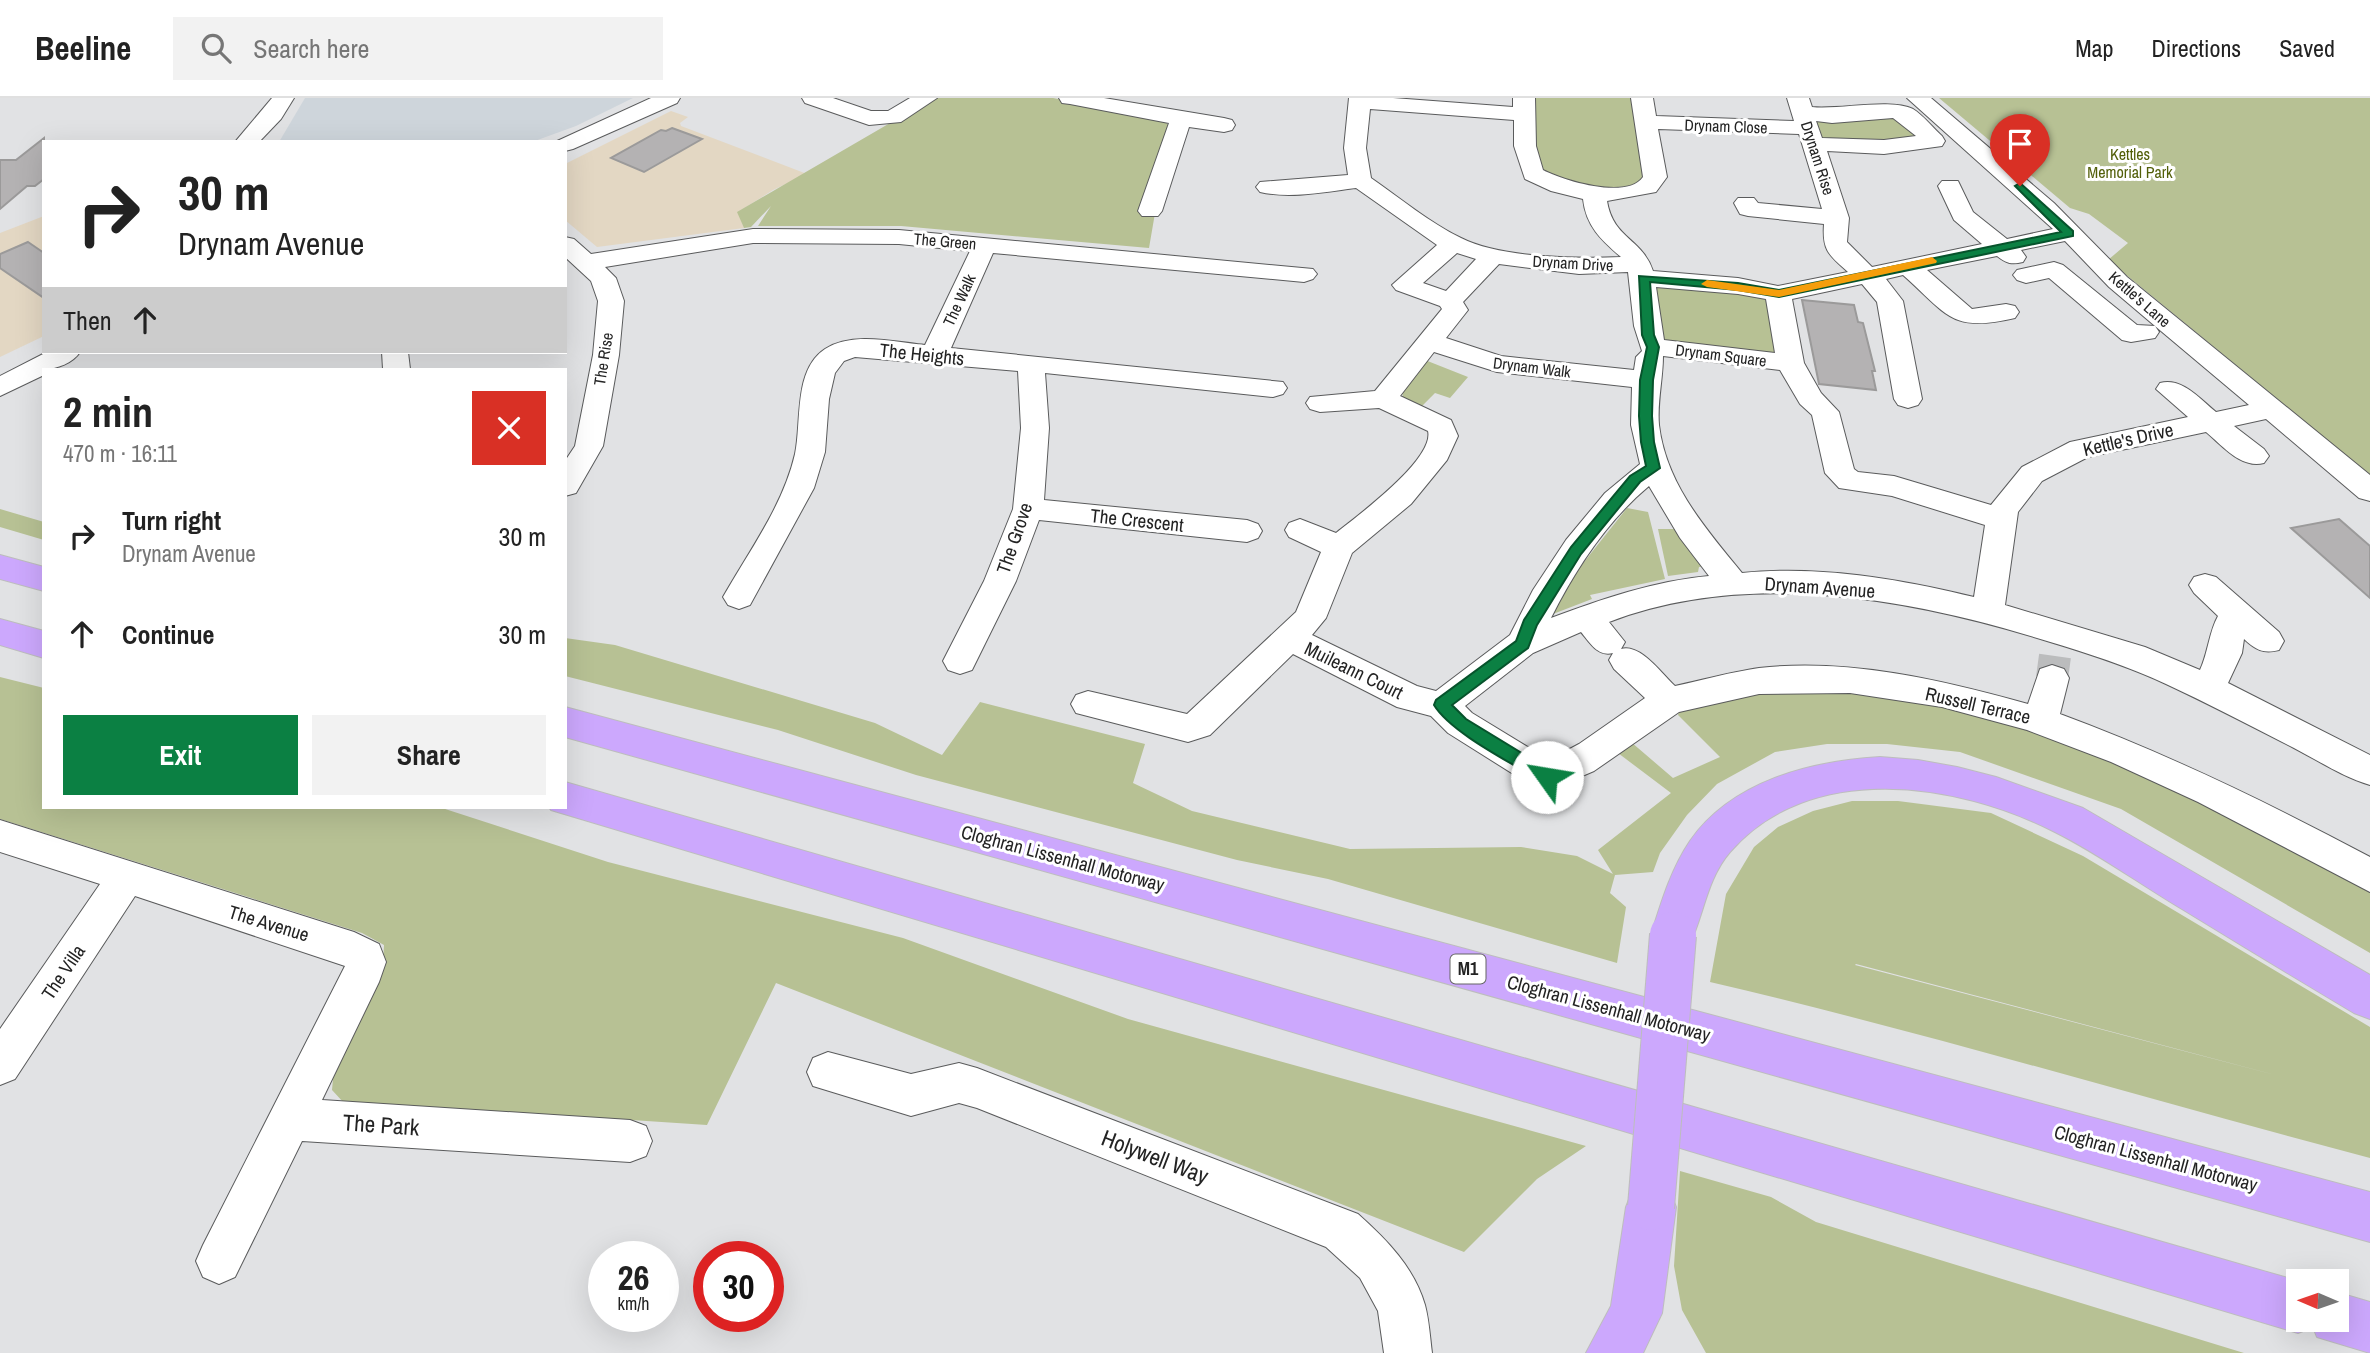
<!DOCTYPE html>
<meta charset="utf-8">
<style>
body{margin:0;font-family:"Archivo Narrow",sans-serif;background:#f2f2f2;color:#222;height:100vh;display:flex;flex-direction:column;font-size:26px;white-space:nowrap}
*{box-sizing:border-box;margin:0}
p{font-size:23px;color:#767676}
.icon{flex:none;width:38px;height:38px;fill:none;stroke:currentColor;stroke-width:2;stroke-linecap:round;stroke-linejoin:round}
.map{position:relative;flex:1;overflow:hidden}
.details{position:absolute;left:42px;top:270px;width:525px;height:441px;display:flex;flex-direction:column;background:#fff;border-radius:0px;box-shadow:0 7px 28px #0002}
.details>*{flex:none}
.guide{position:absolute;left:42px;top:42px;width:525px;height:214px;border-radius:0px;box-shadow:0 7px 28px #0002;background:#fff;color:#222;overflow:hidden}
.needle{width:46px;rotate:272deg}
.tools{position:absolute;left:2286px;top:1171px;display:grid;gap:14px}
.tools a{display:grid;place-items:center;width:63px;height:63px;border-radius:0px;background:#fff;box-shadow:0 7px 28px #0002;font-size:35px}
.speed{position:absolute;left:588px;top:1143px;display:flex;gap:14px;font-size:35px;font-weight:700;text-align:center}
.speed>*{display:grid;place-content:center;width:91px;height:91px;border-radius:50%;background:#fff;box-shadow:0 7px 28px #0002;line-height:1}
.speed small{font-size:18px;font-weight:400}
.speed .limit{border:10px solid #d22;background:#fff;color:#111}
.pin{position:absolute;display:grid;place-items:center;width:60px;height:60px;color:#fff;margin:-72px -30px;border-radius:50% 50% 50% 0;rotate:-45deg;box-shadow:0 0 7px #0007}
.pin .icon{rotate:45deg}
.me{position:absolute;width:77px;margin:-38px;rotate:302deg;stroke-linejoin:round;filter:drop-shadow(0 0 5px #0008)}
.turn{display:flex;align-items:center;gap:24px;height:147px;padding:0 21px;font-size:32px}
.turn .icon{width:91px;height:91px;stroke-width:2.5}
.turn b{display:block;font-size:49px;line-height:60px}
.then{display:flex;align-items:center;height:66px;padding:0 21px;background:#0003;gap:14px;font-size:26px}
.round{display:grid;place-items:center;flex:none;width:74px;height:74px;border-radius:0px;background:#f2f2f2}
.headline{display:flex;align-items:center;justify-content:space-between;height:119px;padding:0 21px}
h1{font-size:42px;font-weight:800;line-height:52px}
.primary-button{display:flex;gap:14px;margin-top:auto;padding:14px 21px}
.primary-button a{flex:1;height:80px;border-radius:0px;background:#0b8043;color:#fff;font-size:28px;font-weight:800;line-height:80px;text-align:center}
.primary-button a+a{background:#f2f2f2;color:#222}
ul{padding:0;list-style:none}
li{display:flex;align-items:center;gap:21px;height:98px;padding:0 21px}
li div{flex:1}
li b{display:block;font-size:26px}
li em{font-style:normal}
header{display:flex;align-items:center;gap:42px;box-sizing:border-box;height:98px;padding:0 35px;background:#fff;border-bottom:2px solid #e0e0e0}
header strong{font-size:33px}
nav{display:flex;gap:38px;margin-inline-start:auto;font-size:24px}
.search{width:490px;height:63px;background:#f2f2f2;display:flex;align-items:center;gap:18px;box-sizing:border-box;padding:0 24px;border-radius:0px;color:#767676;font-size:26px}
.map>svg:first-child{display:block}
.commercial{fill:#e3d7c3}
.built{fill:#ced5db}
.green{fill:#b7c194;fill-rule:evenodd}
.building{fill:#b4b2b3;stroke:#9b9a9a;stroke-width:2}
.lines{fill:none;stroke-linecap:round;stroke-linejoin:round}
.minor-tunnel{stroke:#bbbcbd;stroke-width:32;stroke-dasharray:32 16;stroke-linecap:butt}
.minor-casing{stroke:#5a5b5c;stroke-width:2}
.highway-casing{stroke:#bdbdbd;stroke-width:2}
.minor{fill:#fff;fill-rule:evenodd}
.highway{fill:#cca8fd;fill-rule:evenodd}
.highway-bridge-casing{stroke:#bdbdbd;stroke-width:48;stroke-linecap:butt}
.highway-bridge{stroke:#cca8fd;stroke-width:46}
.route{fill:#0b8043;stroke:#07532c;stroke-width:2}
.slow{fill:#f59e0b}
.labels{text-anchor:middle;stroke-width:6;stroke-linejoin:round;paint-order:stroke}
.far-street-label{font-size:16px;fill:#232323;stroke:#fff}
.far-park-label{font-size:16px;fill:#525f09;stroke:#fff}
.shield{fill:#fff;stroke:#656565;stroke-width:2}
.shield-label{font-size:18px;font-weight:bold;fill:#232323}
.street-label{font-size:19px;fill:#232323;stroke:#fff}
.near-street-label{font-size:23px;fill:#232323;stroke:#fff}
</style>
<header>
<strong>Beeline</strong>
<div class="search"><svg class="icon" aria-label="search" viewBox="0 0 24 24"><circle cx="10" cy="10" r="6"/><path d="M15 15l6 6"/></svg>Search here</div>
<nav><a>Map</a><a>Directions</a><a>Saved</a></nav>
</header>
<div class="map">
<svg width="2370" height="1255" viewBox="0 0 2370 1255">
<rect width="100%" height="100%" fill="#e1e2e4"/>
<!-- commercial -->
<g class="commercial">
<path d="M 671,13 L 688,19 L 680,25 L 681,28 L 807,76 L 773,92 L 738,114 L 744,130 L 597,149 L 565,122 L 565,66 Z"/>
<path d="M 44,118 L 44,238 L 0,259 L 0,135 Z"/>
</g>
<!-- built -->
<path class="built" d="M 305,0 L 633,0 L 576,28 L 532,44 L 279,44 Z"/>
<!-- green -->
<g class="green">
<path d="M 933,0 L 1053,0 L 1162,21 L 1170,28 L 1149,150 L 901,128 L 758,128 L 771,108 L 751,129 L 744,130 L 737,114 Z"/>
<path d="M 1530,0 L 1634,0 L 1645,78 L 1632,88 L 1603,90 L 1564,86 L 1536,69 Z"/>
<path d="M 1939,0 L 2370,0 L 2370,377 L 2108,162 L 2128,145 L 2089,116 L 2070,110 Z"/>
<path d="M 1897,16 L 1921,37 L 1890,44 L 1822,41 L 1813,23 L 1817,20 Z"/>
<path d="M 1665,187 L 1728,193 L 1771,202 L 1778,252 L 1770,257 L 1668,245 L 1661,240 L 1654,191 Z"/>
<path d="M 1425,262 L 1468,279 L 1450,300 L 1435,295 L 1420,310 L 1404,302 C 1398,287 1415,274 1425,262 Z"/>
<path d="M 1627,410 L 1648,414 L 1665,481 L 1590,497 L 1592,501 L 1553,516 L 1549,508 Z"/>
<path d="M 0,411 L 44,424 L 44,442 L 0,429 Z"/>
<path d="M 1658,431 L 1677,431 L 1706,468 L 1699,469 L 1698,474 L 1668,478 Z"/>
<path d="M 565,540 L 615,547 L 875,625 L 942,657 L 980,604 L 1145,646 L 1133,685 L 1192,713 L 1350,751 L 1521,749 L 1577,758 L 1613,776 L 1598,752 L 1671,695 L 1614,652 L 1631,644 L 1673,680 L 1720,659 L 1678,617 L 1679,614 L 1718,600 L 1788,590 L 1907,597 L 2088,647 L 2370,789 L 2370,855 L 2121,711 L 1960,654 L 1887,646 L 1827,646 L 1775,654 L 1717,686 L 1687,717 L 1660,755 L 1653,774 L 1615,777 L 1610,795 L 1626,809 L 1617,865 L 1328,781 L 1237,762 L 916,677 L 778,632 L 565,578 Z"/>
<path d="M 0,579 L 44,590 L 44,709 L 439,709 L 608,764 L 903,840 L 1128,921 L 1586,1048 L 1537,1081 L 1464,1154 L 776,885 L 707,1027 L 586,1019 L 578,1026 L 344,1005 L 332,992 L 334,970 L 383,868 L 384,847 L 362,835 L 0,721 Z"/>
<path d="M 1852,703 L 1898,703 L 1991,715 L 2083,758 L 2370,929 L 2370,1060 C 2150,1002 1932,936 1710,884 L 1726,796 L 1754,749 L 1778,729 L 1813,713 ZM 1855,867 L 1856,866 L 2283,979 Z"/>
<path d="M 1680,1073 L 1771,1099 L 1816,1124 L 2244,1255 L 1706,1255 L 1682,1212 L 1674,1168 Z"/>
</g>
<!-- building -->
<g class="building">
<path d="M 672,30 L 702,41 L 644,74 L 611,60 L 661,32 L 666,33 Z"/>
<path d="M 44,40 L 44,81 L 35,88 L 27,88 L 0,111 L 0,62 L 16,62 Z"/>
<path d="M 28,144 L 44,155 L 44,200 L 0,170 L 0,156 Z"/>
<path d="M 1802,202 L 1854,207 L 1858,224 L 1863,225 L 1875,273 L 1872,273 L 1876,292 L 1819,286 Z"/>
<path d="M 2339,421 L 2370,448 L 2370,500 L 2291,430 Z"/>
</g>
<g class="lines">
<!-- minor-tunnel -->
<path class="minor-tunnel" d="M 2052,580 L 2055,558"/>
<!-- minor casing -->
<g class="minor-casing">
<g id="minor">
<path d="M 272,0 L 294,0 L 281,21 L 259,44 L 235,44 Z"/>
<path d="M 651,0 L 680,0 L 677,5 L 573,51 L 565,53 L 565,44 L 555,44 Z"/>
<path d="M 802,0 L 833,0 L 871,13 L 888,13 L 910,0 L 937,0 L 901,24 L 869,27 L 805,5 Z"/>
<path d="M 1059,0 L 1104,0 L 1224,20 L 1232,22 L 1235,27 L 1232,32 L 1224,34 L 1189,29 L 1162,113 L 1158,118 L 1142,118 L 1138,113 L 1169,25 L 1070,6 L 1062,5 Z"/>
<path d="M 1349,0 L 1393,0 L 1513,9 L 1513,0 L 1535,0 L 1536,48 L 1543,72 C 1564,83 1627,102 1643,79 L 1631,0 L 1653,0 L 1656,18 L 1794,23 L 1787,0 L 1809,0 L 1812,9 C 1839,12 1890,0 1913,11 C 1923,17 1933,30 1942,38 L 1945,43 L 1942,48 L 1884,56 L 1827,53 L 1849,120 L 1847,144 L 1872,169 L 1982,146 L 1954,122 L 1938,88 L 1942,83 L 1958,83 L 1973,114 L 2007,141 L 2053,131 L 1907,0 L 1931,0 L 2054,105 L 2127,179 L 2370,377 L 2370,403 L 2359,400 L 2266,321 L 2234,328 L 2264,351 L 2269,358 L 2264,365 C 2241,371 2223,348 2206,334 L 2088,359 L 2042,383 L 2018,414 L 2005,507 L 2145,549 L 2200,572 C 2208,555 2209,534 2218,518 L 2194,495 L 2189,487 L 2194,479 L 2205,476 L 2216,479 L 2279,534 L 2284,543 L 2279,552 C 2263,556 2256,552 2244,541 L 2242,555 L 2228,585 L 2370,657 L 2370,687 C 2343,679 2319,663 2294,650 C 2251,628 2209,606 2166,586 C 2128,568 2087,555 2047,543 C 1909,500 1748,471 1609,524 L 1625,544 L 1621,551 C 1640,545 1662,576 1675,588 C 1703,582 1731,574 1759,570 C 1849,560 1942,582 2028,606 L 2040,571 L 2052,567 L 2064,571 L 2069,580 L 2060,616 C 2168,656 2269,705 2370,759 L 2370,794 L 2198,704 L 2111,664 L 2027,632 L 1942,609 L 1850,595 L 1759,596 L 1679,614 L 1594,673 L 1547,693 L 1534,689 L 1448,635 L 1431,618 L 1397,609 L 1293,556 L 1210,637 L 1188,644 L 1076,615 L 1071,606 L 1076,597 L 1088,593 L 1187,616 L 1296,514 L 1321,454 L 1289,439 L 1285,432 L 1289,425 L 1300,421 L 1336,435 C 1356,419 1435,361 1428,333 L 1379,310 L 1320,314 L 1310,311 L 1306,305 L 1310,299 L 1375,293 L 1442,211 L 1440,208 L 1396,192 L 1392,187 L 1437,147 L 1356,90 C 1325,94 1290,101 1260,94 L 1256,89 L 1260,84 L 1348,77 L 1344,50 ZM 1370,11 L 1514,22 L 1514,48 L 1525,81 L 1551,93 L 1583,101 C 1586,128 1601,142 1621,159 C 1578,161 1500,160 1461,140 C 1430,125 1400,100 1371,80 L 1366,50 ZM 1893,20 L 1916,38 L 1884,42 L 1822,40 L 1816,23 L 1832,25 ZM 1658,31 L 1799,36 L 1822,111 L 1758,105 L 1754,100 L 1738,100 L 1734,105 L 1740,116 L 1748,118 L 1824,126 C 1822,153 1829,157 1848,174 L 1778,188 L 1738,180 L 1653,173 C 1642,140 1613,141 1607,103 L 1656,94 L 1667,79 ZM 2065,143 L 2109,189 L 2155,228 L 2137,227 L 2063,167 L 2054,164 L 2017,172 L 2013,177 L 2017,182 L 2026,185 L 2049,180 L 2122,242 L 2131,244 L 2155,240 L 2159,234 L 2155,228 L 2249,307 L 2216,314 C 2200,301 2182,279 2160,285 L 2156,291 L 2188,319 L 2070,344 L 2022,369 L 1991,407 L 1894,378 L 1858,374 L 1854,371 L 1839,314 L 1821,295 L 1804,265 L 1792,201 L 1862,186 L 1877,204 L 1894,301 L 1898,307 L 1908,310 L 1918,307 L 1922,301 L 1903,203 L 1886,181 L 1903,177 C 1948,217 1951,235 2015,220 L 2019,214 L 2015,208 L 2006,206 L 1972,211 L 1927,172 L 1997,158 C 2006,165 2011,167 2023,164 L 2026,159 L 2021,152 ZM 1457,155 L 1476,161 L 1446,193 L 1423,185 ZM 1499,166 L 1579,176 L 1628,174 L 1634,228 L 1642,253 L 1636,259 L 1634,272 L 1501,258 L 1446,240 L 1468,212 L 1463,204 ZM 1656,189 L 1738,196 L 1766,201 L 1775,255 L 1664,242 ZM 1434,254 L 1497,274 L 1632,289 L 1631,327 L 1640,366 L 1605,395 L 1566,442 L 1533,492 L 1510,537 L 1436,593 L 1417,588 L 1312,537 L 1326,520 L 1352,455 L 1411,406 L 1447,362 L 1458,338 L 1451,322 L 1400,298 ZM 1663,258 L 1780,272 L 1800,306 L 1812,317 L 1825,375 L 1839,390 L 1892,398 L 1985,427 L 1974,499 C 1900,481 1819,467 1742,475 C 1706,431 1666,386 1659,327 C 1657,304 1663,281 1663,258 ZM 1649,388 L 1680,440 L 1709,478 C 1654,483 1602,501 1551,520 C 1575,472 1607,423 1649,388 ZM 1581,534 C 1590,545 1598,559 1613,555 L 1609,562 L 1614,571 L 1645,600 L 1579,646 L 1549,662 L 1472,615 L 1465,608 L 1533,555 Z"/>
<path d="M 753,131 L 899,132 L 1313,171 L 1317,176 L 1313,181 L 1304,184 L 993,155 L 951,250 L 1283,284 L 1287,290 L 1283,296 L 1273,299 L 1045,275 L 1049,330 L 1044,402 L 1247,422 L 1258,426 L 1262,433 L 1258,440 L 1247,444 L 1039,422 L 1016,483 L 972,572 L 960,576 L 948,572 L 943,563 L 984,483 L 1013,411 L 1021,330 L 1018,273 L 855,259 L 844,263 L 835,275 L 829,301 L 825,354 L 814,390 L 750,507 L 739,511 L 728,507 L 723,499 C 749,453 783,408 795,356 C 802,324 793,272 825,251 C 852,233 896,244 925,247 L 970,153 L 899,146 L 753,145 L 605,169 L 616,180 L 624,203 L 619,257 L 603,348 L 576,395 L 565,398 L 565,363 L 575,348 L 593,257 L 598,203 L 591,183 L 565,159 L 565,139 L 574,141 L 591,156 Z"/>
<path d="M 47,254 L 80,254 C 73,265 57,271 44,271 L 44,277 L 0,298 L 0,278 Z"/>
<path d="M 382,254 L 408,254 L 410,271 L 383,271 Z"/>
<path d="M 0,722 L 354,834 L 379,846 L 386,864 L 379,884 L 322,1002 L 630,1022 L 646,1028 L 652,1043 L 646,1058 L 630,1064 L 302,1043 L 235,1179 L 219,1186 L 203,1179 L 196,1163 L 203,1147 L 345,868 L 135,798 L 15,981 L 0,987 L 0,931 L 100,786 L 0,754 Z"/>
<path d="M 828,954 L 911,976 L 959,965 L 977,970 L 1358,1116 C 1386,1141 1414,1169 1425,1207 C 1429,1222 1430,1239 1432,1255 L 1384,1255 L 1378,1213 L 1360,1180 L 1326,1149 L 977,1010 L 959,1005 L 911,1018 L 813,988 L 807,974 L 813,960 Z"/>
</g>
</g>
<!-- highway casing -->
<g class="highway-casing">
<g id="highway">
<path d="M 0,457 L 44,469 L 44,493 L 0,481 Z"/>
<path d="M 0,521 L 44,533 L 44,560 L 0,547 Z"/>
<path d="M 565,609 L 2370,1094 L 2370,1144 L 565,639 Z"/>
<path d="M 1880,659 L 1918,662 L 1957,669 L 1996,679 L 2083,710 L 2370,877 L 2370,921 L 2354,915 C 2297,881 2239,846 2182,811 C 2140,786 2099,756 2055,734 C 1957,684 1810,662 1730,754 C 1706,782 1704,818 1688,850 L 1673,856 L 1658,850 L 1651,837 C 1661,805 1671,771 1690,743 C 1732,683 1811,663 1880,659 Z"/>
<path d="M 565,684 L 2298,1183 L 2298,1222 L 2336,1222 L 2336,1194 L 2370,1204 L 2370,1255 L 2317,1239 L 2313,1229 L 2298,1235 L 551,712 L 549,709 L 565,709 Z"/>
<path d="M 1651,1084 L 1669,1091 L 1676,1109 L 1662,1215 L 1643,1255 L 1586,1255 L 1611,1208 L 1626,1109 L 1633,1091 Z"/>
</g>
</g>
<!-- minor -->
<use href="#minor" class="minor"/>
<!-- highway -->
<use href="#highway" class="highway"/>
<!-- highway-bridge casing -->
<g class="highway-bridge-casing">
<path id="highway-bridge" d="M 1651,1109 L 1673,837"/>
</g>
<!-- highway-bridge -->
<use href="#highway-bridge" class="highway-bridge"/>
</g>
<!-- route -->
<path class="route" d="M 2020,85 L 2073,133 L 2073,138 L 1779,199 L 1738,192 L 1650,184 L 1654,237 L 1659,249 L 1653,282 L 1652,318 L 1654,344 L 1660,370 L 1640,384 L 1581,456 L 1537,527 L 1528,550 L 1452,607 L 1466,621 L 1553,674 L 1555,679 L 1553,683 L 1541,683 C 1512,665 1451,635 1434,607 L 1436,602 L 1516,543 L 1524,522 L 1571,449 L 1630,378 L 1646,368 L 1641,344 L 1639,318 L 1640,282 L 1647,249 L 1642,237 L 1639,178 L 1738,185 L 1779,192 L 2061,134 L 2015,88 Z"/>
<!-- slow -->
<path class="slow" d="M 1932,159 L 1937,163 L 1936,165 L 1779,199 L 1707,189 L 1701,186 L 1707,182 L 1779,192 Z"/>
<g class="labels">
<!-- far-street labels -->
<g class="far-street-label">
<text transform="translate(1726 28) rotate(2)" y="6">Drynam Close</text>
<text transform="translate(1818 60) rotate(72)" y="6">Drynam Rise</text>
<text transform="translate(945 143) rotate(5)" y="6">The Green</text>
<text transform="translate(1573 165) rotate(3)" y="6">Drynam Drive</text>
<text transform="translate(2140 201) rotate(41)" y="6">Kettle's Lane</text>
<text transform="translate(959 202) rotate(-65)" y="6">The Walk</text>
<text transform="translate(1721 257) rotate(7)" y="6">Drynam Square</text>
<text transform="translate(603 261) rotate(-81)" y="6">The Rise</text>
<text transform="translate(1532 269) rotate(7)" y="6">Drynam Walk</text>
</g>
<!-- far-park labels -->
<g class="far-park-label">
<text x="2130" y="62">Kettles<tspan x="2130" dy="18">Memorial Park</tspan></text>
</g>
<!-- shield labels -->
<rect class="shield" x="1450.5" y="856.5" width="35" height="29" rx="5"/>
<g class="shield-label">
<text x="1468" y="877">M1</text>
</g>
<!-- street labels -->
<g class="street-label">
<text transform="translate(922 256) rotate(6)" y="7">The Heights</text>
<text transform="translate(2128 341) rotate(-13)" y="7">Kettle's Drive</text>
<text transform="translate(1137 422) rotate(6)" y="7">The Crescent</text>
<text transform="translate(1014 440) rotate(-71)" y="7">The Grove</text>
<text transform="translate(1820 489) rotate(4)" y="7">Drynam Avenue</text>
<text transform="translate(1354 572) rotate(26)" y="7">Muileann Court</text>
<text transform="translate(1978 607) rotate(13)" y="7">Russell Terrace</text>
<text transform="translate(1063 760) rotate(15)" y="7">Cloghran Lissenhall Motorway</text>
<text transform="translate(269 825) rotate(17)" y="7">The Avenue</text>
<text transform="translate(63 874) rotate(-56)" y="7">The Villa</text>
<text transform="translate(1609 910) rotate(15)" y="7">Cloghran Lissenhall Motorway</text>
<text transform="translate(2156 1060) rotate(15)" y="7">Cloghran Lissenhall Motorway</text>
</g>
<!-- near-street labels -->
<g class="near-street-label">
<text transform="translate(381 1027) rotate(4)" y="8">The Park</text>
<text transform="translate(1155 1059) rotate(21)" y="8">Holywell Way</text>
</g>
</g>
</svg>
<div class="tools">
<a><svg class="needle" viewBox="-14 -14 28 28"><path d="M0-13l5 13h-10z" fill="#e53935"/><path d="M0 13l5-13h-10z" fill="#767676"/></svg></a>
</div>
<div class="speed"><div>26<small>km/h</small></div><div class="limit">30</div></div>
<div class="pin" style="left:2020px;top:88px;background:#d93025"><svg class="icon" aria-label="arrive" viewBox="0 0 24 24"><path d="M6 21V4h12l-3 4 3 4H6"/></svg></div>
<svg class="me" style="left:1547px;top:679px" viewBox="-20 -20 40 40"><circle r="19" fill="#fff"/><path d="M0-13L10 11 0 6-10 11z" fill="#0b8043"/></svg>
<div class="guide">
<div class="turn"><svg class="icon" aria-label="right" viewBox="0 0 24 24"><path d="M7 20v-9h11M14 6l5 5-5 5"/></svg><div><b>30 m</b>Drynam Avenue</div></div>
<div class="then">Then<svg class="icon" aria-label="ahead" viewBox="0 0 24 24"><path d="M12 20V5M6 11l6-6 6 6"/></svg></div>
</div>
<section class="details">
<div class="headline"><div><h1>2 min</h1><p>470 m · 16:11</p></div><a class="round" style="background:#d93025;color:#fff"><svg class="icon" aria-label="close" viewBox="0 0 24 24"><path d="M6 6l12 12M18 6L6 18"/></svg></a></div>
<ul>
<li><svg class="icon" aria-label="right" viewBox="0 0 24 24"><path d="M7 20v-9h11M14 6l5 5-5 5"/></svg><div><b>Turn right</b><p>Drynam Avenue</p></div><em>30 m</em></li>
<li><svg class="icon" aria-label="ahead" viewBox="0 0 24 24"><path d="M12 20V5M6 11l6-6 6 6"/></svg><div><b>Continue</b></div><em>30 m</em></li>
</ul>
<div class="primary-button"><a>Exit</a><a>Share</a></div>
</section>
</div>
